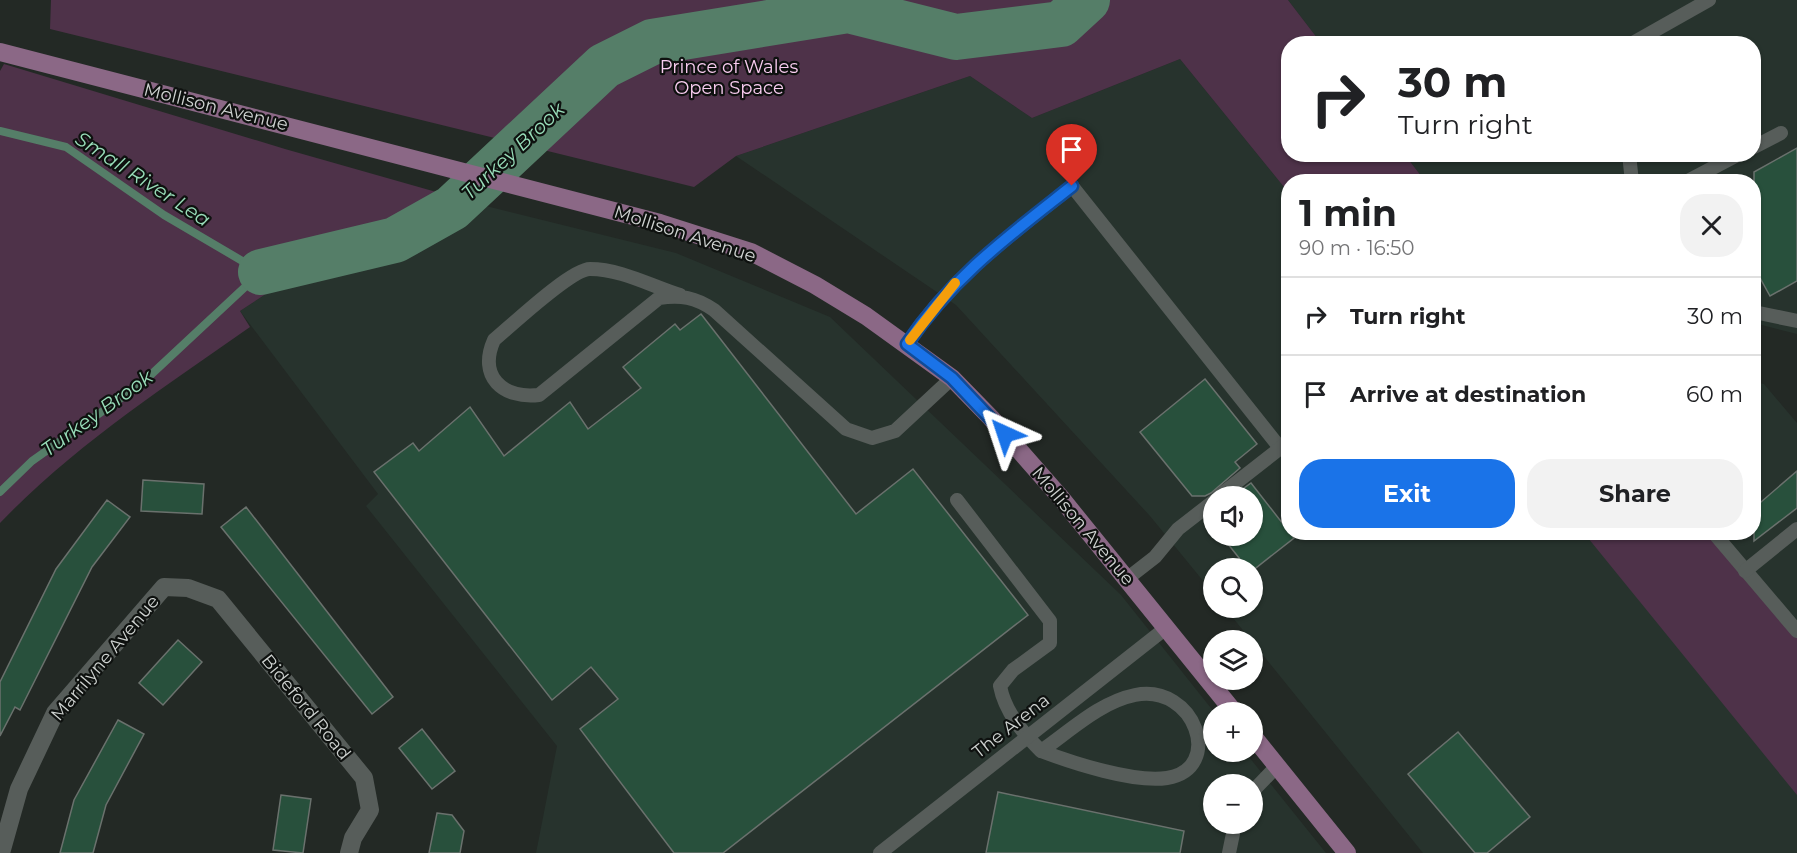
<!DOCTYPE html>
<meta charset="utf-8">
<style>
body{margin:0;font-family:Montserrat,sans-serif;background:#f2f2f2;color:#202124;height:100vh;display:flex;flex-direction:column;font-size:22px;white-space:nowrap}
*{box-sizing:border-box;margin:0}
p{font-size:20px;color:#757577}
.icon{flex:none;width:33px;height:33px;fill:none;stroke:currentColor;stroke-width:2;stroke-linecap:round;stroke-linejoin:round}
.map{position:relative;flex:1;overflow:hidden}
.panel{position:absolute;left:1281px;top:174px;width:480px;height:366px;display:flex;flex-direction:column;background:#fff;border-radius:24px;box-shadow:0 2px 4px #0004}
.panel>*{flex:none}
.banner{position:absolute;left:1281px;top:36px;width:480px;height:126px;border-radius:24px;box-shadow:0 2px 4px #0004;background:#fff;color:#202124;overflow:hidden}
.fabs{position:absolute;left:1203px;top:486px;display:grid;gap:12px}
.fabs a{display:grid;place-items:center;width:60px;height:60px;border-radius:50%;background:#fff;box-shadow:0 2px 4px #0004;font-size:30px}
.pin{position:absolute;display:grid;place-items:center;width:51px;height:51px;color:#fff;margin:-62px -26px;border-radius:50% 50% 50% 0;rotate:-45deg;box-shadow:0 0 6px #0007}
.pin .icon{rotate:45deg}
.me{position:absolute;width:66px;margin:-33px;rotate:318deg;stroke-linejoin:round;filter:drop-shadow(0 0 4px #0008)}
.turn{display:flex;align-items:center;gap:21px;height:126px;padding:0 18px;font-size:27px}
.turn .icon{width:78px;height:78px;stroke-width:2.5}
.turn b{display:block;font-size:42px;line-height:51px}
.round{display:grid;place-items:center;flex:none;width:63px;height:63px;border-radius:24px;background:#f2f2f2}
.headline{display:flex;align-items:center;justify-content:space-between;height:102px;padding:0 18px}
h1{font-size:36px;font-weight:700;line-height:45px}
.button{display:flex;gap:12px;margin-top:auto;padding:12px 18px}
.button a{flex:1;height:69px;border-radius:24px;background:#1a73e8;color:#fff;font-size:24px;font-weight:700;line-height:69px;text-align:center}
.button a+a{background:#f2f2f2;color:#202124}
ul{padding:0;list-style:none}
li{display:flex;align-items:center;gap:18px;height:78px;padding:0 18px;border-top:2px solid #e0e0e0}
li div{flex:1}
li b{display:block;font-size:22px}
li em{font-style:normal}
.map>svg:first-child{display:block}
.built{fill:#27332d;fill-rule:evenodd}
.green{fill:#4e3249}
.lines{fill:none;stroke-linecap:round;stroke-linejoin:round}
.stream{stroke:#557e68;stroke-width:8}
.river{stroke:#557e68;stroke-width:46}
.building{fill:#28503c;stroke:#6a716d;stroke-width:1.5}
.lane{stroke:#575d5a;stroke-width:14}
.street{stroke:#575d5a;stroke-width:18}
.primary{stroke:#8b6886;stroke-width:18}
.route-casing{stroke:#114b97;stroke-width:15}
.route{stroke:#1a73e8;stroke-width:10}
.slow{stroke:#f59e0b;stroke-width:10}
.labels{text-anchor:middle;stroke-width:4.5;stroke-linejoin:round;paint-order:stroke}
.park-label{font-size:18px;fill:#f9ccf0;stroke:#0e110f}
.street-label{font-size:18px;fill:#ced2d0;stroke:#0e110f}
.water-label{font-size:20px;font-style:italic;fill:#98ddb9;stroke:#0e110f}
</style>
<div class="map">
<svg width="1797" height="853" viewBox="0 0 1797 853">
<rect width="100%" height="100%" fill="#232925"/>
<!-- built -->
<g class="built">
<path d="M 1288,0 L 1797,0 L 1797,334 L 1754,323 L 1754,182 L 1425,181 L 1405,155 L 1754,154 L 1754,44 L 1321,43 Z"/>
<path d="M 1180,59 L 1288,192 L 1288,532 L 1754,532 L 1754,382 L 1764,384 L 1797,423 L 1797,853 L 1423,853 L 1225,608 L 1252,608 L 1252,568 L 1214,568 L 1213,593 L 1150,516 L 956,305 L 736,156 L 970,76 L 1032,118 ZM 1214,496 L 1252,496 L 1252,536 L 1214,536 Z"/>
<path d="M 482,205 L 676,253 L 830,317 L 1121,595 L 1214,712 L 1214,752 L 1245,752 L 1326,853 L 536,853 L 557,746 L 366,506 L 378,494 L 240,311 L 290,278 L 399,251 L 450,230 ZM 1214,784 L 1252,784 L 1252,824 L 1214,824 Z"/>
</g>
<!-- green -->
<g class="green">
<path d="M 51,0 L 1288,0 L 1321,43 L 1288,44 L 1288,154 L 1405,155 L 1425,181 L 1288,182 L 1288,192 L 1180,59 L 1032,118 L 970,76 L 736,156 L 694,187 L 50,29 Z"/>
<path d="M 4,64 L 285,149 L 482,205 L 450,230 L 399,251 L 290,278 L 240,311 L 250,327 C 163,388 74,446 0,523 L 0,71 Z"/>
<path d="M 1584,533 L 1710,533 L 1797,637 L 1797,795 Z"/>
</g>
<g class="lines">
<!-- stream -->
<path class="stream" d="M 0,131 L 66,147 L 164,215 L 261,272 L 141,384 L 32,461 L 0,492"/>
<!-- river -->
<path class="river" d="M 261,272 L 395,240 L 452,208 L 604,66 L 652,42 L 848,10 L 956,37 L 1061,24 L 1087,0"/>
</g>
<!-- building -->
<g class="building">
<path d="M 1797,148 L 1797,281 L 1770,296 L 1754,267 L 1754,172 Z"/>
<path d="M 701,314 L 856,514 L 913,469 L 1028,615 L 723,853 L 674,853 L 580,729 L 618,699 L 591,667 L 552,700 L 374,472 L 413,443 L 419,451 L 470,407 L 504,456 L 570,402 L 588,429 L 641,388 L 623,367 L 675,324 L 680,330 Z"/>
<path d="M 1205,379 L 1257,444 L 1235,462 L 1240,468 L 1211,493 L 1205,496 L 1192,496 L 1140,432 Z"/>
<path d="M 1797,471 L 1797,508 L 1754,541 L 1754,508 Z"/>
<path d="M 143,480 L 204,484 L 202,514 L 141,511 Z"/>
<path d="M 1251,483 L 1294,538 L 1252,571 L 1247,568 L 1224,539 L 1225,536 L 1252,536 L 1252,496 L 1233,496 Z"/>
<path d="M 107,500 L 130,517 L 92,567 L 20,710 L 15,707 L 0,736 L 0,682 L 56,569 Z"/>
<path d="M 246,507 L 393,697 L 372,714 L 221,527 Z"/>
<path d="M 178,640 L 202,662 L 163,705 L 139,683 Z"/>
<path d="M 118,720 L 144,734 L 106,805 L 93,853 L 60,853 L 74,800 Z"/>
<path d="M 422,729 L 455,771 L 432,789 L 399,748 Z"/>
<path d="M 1458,732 L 1530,817 L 1487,853 L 1475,853 L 1408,774 Z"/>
<path d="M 998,792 L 1184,831 L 1180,853 L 986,853 Z"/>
<path d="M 281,795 L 311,799 L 303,853 L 273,850 Z"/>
<path d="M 437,813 L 452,815 L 464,831 L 460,853 L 429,853 Z"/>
</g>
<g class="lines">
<!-- lane -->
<g class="lane">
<path d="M 1631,44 L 1709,0"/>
<path d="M 1754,147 L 1781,133"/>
<path d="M 1629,154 L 1632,182"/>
<path d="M 1686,182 L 1739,154"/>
<path d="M 680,295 C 651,286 621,269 590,269 C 571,269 512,325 494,340 C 478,376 502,399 539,395 L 659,298 C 681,295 695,297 714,310 L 846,429 L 872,438 L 895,431 L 952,378"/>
<path d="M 1754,312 L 1797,321"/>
<path d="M 907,344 C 951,277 1011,235 1072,186 L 1281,449"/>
<path d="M 1219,496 L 1288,442"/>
<path d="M 957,500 L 1050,621 L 1050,643 L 1013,670 L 1000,686 C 1005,712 1023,733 1041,751 C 1070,731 1100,702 1135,695 C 1195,683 1225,769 1167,778 C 1134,783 1073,763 1041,751"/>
<path d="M 1713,532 L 1797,631"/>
<path d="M 1745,571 L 1797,529"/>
<path d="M 1128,578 L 1155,557 L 1178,529 L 1214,501"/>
<path d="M 1252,792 L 1277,766"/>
<path d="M 880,853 L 1166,628"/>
<path d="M 1229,853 L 1235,824"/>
</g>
<!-- street -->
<path class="street" d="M 1,853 L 19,789 L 55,713 L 164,587 L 188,588 L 218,599 L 364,778 L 370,810 L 353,838 L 349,853"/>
<!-- primary -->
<g class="primary">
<path d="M 0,52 L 660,223 L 751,252 L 815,285 L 866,316 L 952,378 L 991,418 L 1061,498 L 1234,712"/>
<path d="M 1252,735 L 1347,853"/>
</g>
</g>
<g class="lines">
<!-- route casing -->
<g class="route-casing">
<path id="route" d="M 1005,434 L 952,378 L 907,344 C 952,277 1010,235 1072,186"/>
</g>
<!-- route -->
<use href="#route" class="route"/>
<!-- slow -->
<path class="slow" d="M 910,340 L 955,283"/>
</g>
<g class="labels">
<!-- park labels -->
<g class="park-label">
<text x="729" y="73">Prince of Wales<tspan x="729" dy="21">Open Space</tspan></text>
</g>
<!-- street labels -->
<g class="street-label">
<text transform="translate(216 107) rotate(14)" y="6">Mollison Avenue</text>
<text transform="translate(685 234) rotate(18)" y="6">Mollison Avenue</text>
<text transform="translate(1083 526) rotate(50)" y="6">Mollison Avenue</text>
<text transform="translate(105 658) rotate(-50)" y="6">Marrilyne Avenue</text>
<text transform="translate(306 707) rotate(51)" y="6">Bideford Road</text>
<text transform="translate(1011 726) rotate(-38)" y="6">The Arena</text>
</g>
<!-- water labels -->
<g class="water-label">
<text transform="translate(513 151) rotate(-43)" y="7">Turkey Brook</text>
<text transform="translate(143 179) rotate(33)" y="7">Small River Lea</text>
<text transform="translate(97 413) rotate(-36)" y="7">Turkey Brook</text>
</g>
</g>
</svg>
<div class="fabs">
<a><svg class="icon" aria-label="sound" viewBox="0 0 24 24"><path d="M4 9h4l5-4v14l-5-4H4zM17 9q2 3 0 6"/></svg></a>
<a><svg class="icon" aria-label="search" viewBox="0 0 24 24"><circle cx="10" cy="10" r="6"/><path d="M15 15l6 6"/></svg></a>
<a><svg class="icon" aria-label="layers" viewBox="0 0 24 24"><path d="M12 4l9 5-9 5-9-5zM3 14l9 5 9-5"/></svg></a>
<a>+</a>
<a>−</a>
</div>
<div class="pin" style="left:1072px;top:186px;background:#d93025"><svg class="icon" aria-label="arrive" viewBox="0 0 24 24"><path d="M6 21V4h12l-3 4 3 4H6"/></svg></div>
<svg class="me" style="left:1005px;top:434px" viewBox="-20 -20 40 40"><path d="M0-17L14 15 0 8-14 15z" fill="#1a73e8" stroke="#fff" stroke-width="4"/></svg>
<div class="banner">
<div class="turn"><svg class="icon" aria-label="right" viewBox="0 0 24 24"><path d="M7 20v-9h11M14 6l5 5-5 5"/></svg><div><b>30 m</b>Turn right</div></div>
</div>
<section class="panel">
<div class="headline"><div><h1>1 min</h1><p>90 m · 16:50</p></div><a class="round"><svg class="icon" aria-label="close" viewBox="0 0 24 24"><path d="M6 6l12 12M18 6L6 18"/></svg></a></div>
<ul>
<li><svg class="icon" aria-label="right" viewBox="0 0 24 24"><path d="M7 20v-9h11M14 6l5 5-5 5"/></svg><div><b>Turn right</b></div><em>30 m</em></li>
<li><svg class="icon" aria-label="arrive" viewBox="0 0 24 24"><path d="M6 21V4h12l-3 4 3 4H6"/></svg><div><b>Arrive at destination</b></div><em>60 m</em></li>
</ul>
<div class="button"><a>Exit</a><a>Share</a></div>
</section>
</div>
